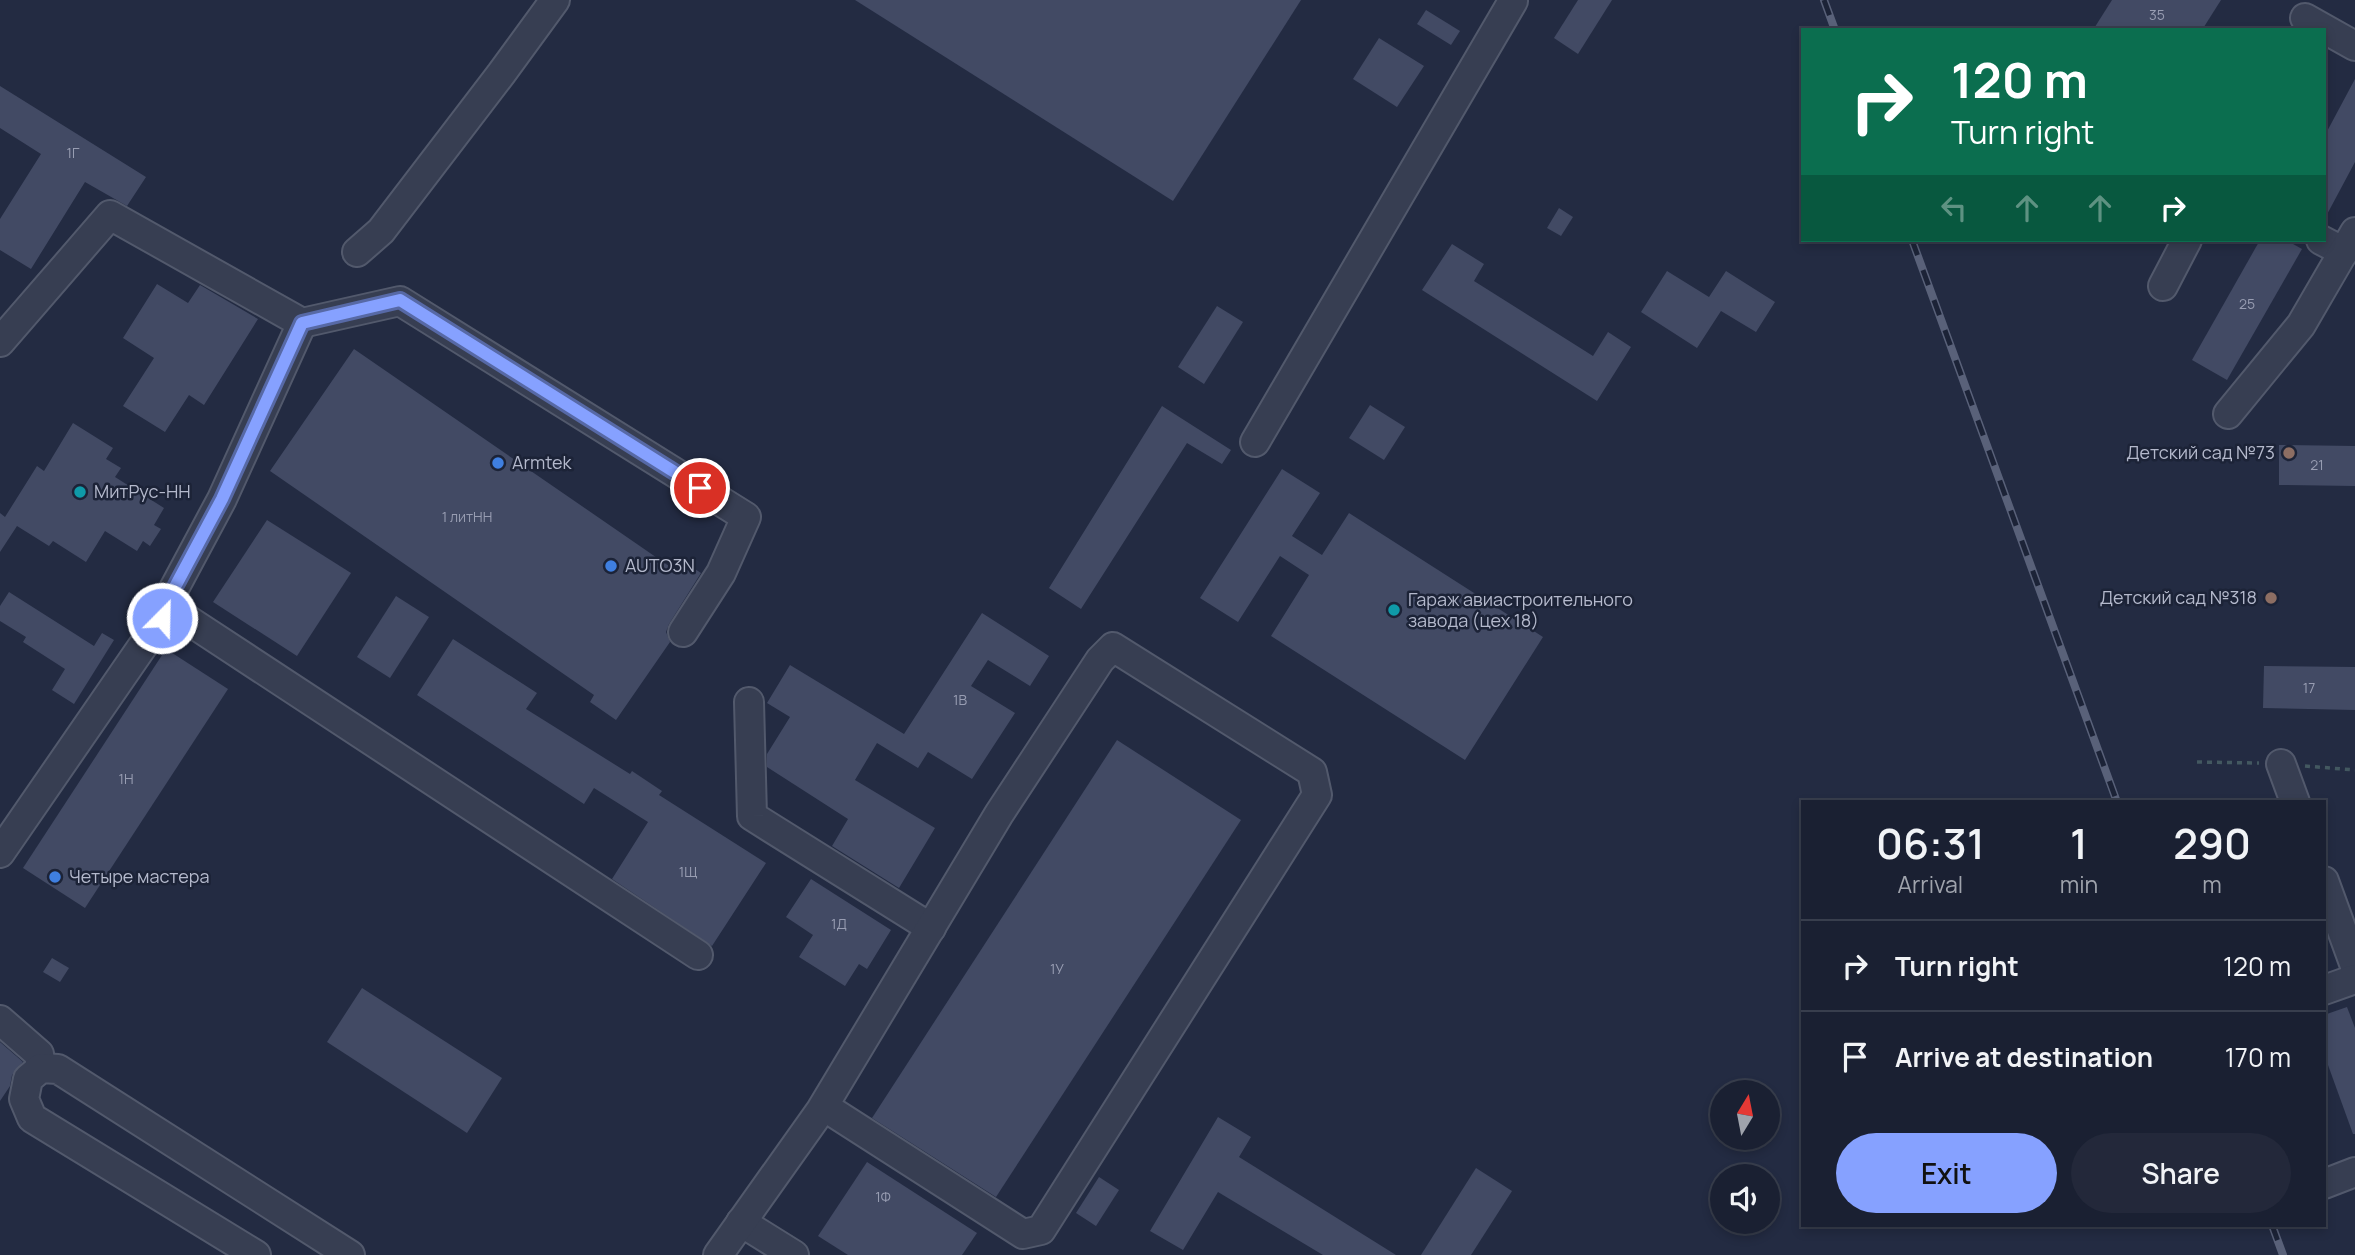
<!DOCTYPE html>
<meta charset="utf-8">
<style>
body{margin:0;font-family:Manrope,sans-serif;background:#23283a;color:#f1f3f6;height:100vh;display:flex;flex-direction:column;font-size:26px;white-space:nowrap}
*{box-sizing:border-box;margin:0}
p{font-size:23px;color:#9fa3ac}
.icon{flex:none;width:38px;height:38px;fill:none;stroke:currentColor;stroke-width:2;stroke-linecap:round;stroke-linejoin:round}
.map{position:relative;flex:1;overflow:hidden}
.side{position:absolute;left:1801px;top:800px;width:525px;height:427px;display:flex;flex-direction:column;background:#1a2032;border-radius:0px;box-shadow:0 4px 10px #0003,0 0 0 2px #383e4d}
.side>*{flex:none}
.banner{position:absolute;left:1801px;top:28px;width:525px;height:214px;border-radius:0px;box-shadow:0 4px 10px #0003,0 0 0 2px #383e4d;background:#0b6e4f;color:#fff;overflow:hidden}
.needle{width:46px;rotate:10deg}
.fabs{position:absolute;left:1710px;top:1080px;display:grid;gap:14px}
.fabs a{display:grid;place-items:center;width:70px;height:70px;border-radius:50%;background:#1a2032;box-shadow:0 4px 10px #0003,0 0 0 2px #383e4d;font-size:35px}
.pin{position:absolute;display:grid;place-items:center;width:60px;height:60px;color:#fff;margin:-30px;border:4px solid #fff;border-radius:50%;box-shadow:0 2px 7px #0007}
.me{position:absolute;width:77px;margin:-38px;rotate:23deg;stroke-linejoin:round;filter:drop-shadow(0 0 5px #0008)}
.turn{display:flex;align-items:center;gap:24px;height:147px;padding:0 35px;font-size:32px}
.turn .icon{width:91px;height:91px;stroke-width:2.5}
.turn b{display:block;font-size:49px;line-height:60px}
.lanes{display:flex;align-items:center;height:66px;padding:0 35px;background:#0003;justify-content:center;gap:35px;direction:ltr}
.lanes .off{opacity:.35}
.eta{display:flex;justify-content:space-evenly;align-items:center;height:119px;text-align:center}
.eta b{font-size:42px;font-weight:600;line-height:49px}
.action{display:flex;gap:14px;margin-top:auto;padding:14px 35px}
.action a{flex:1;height:80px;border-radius:42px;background:#86a1ff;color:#111;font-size:28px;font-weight:600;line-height:80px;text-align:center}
.action a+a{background:#23283a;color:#f1f3f6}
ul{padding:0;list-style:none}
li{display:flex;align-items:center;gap:21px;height:91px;padding:0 35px;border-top:2px solid #383e4d}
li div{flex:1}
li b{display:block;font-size:26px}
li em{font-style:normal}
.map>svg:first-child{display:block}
.building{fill:#424a64}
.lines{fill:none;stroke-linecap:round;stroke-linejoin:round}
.minor-casing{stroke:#52596c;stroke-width:32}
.path{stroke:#435860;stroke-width:3.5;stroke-dasharray:5 5;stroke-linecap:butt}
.minor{stroke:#373e52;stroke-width:28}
.rail-casing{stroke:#596179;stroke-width:8}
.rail{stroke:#1c2337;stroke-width:5;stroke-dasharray:16;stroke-linecap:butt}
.route-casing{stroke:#5769a6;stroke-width:18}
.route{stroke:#86a1ff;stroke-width:12}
.education-dot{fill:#8d6e63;stroke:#1c2337;stroke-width:2.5}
.shop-dot{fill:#3f7fe0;stroke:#1c2337;stroke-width:2.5}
.culture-dot{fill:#0f9aa8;stroke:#1c2337;stroke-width:2.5}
.labels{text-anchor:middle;stroke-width:5;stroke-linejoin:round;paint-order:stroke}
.number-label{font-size:14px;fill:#989db2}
.poi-label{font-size:18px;fill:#b4b9cc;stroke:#1c2337;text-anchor:start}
</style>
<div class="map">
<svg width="2355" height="1255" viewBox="0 0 2355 1255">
<rect width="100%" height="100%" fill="#232b42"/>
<!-- building -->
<g class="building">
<path d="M 855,0 L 1301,0 L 1173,201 Z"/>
<path d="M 1578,0 L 1612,0 L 1578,54 L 1554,38 Z"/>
<path d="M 2112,0 L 2221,0 L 2202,30 L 2093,30 Z"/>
<path d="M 1426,10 L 1460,31 L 1451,45 L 1417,24 Z"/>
<path d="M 1379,38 L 1424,66 L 1397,107 L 1353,79 Z"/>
<path d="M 2355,79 L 2355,162 L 2324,220 L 2324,137 Z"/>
<path d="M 0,86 L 146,177 L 127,206 L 85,182 L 31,269 L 0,250 L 0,219 L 41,154 L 0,128 Z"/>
<path d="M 1559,208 L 1573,217 L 1561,236 L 1547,228 Z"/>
<path d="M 2260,240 L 2286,240 L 2302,249 L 2227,380 L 2192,360 Z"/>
<path d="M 1452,244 L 1484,264 L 1474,281 L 1593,356 L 1608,332 L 1631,347 L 1597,401 L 1422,290 Z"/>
<path d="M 1667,271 L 1709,297 L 1726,271 L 1775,302 L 1756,332 L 1721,311 L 1697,348 L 1641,312 Z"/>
<path d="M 157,284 L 188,303 L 200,285 L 258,319 L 204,405 L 189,395 L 165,432 L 123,406 L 154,358 L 123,338 Z"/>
<path d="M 1217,306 L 1243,322 L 1204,384 L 1178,367 Z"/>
<path d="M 354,349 L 679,573 L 686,563 L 701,573 L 669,624 L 666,632 L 670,642 L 616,720 L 590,702 L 594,695 L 270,471 Z"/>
<path d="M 1370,405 L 1405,427 L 1384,460 L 1349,438 Z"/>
<path d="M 1162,406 L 1231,450 L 1222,464 L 1187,443 L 1081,609 L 1049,588 Z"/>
<path d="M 73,423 L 113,448 L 106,459 L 121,468 L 115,477 L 164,508 L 154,525 L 161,529 L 150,546 L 143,541 L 137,551 L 105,531 L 86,562 L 53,541 L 49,546 L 17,526 L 0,552 L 0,513 L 5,517 L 37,466 L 44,471 Z"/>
<path d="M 2279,445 L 2355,446 L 2355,486 L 2279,485 Z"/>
<path d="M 1282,469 L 1320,493 L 1292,536 L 1322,555 L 1349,513 L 1543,637 L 1465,760 L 1271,636 L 1309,575 L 1280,556 L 1238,622 L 1200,598 Z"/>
<path d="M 267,520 L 351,573 L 297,656 L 213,602 Z"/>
<path d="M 9,592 L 94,646 L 102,633 L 114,640 L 74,704 L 52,690 L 65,669 L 23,642 L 26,637 L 0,621 L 0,606 Z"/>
<path d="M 396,596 L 429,617 L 390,678 L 357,657 Z"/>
<path d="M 982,613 L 1049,656 L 1030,686 L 988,660 L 971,686 L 1015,713 L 972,779 L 928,752 L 918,768 L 877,743 L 855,780 L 935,828 L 899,888 L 832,846 L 848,819 L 767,767 L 767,754 L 790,717 L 767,703 L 790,665 L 904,734 Z"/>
<path d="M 453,639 L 537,693 L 526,709 L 630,774 L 632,771 L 662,791 L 659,795 L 766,863 L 712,946 L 612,879 L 648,822 L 594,788 L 584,804 L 417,695 Z"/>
<path d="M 166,649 L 228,689 L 85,908 L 23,868 Z"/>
<path d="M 2264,666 L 2355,667 L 2355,710 L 2263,708 Z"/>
<path d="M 1117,740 L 1241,820 L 996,1197 L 872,1118 Z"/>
<path d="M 811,879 L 891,930 L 867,969 L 859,964 L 845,986 L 799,957 L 813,935 L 786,917 Z"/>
<path d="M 52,958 L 69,968 L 60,982 L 43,972 Z"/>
<path d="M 362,988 L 502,1078 L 467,1133 L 327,1042 Z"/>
<path d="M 2347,1007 L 2355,1028 L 2355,1134 L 2353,1134 L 2324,1054 L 2324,1015 Z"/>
<path d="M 0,1042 L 23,1062 L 12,1075 L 10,1086 L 0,1101 Z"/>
<path d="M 1218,1117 L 1251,1137 L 1239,1157 L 1396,1255 L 1323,1255 L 1218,1192 L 1183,1250 L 1150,1231 Z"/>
<path d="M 867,1162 L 977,1233 L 962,1255 L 848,1255 L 818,1236 Z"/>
<path d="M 1476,1168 L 1512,1191 L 1471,1255 L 1421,1255 Z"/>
<path d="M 1099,1177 L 1119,1190 L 1096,1226 L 1076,1213 Z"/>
</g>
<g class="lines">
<!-- minor casing -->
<g class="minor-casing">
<g id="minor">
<path d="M 2305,18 L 2355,46"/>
<path d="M 2321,240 L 2344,252"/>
<path d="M 357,252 L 381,231 L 501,74 L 555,0"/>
<path d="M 2163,286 L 2187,240"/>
<path d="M 302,323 L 400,301 L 746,517 L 721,573 L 683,632"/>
<path d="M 0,342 L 110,215 L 302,323 L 222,499 L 161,613 L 162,618 L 0,853"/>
<path d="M 2228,414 L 2301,325 L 2355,232"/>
<path d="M 1255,442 L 1513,1"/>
<path d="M 165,605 L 698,955"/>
<path d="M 749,702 L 752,816 L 931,928"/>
<path d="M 2281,764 L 2295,802"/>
<path d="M 2324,881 L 2355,966"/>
<path d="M 2324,990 L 2355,979"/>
<path d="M 0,1020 L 39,1054 L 41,1068"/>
<path d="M 2324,1184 L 2355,1172"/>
<path d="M 741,1222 L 794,1255"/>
<path d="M 256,1255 L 32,1118 L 24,1099 L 28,1079 L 41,1068 L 58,1069 L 350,1255"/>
<path d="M 718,1255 L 821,1110 L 999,814 L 1100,660 L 1113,647 L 1312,772 L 1317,795 L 1041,1230 L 1023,1234 L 828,1109 L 821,1110"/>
</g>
</g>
<!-- path -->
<g class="path">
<path d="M 2197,762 L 2259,763"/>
<path d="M 2305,766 L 2355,770"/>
</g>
<!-- minor -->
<use href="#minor" class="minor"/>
<!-- rail casing -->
<g class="rail-casing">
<g id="rail">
<path d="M 1824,0 L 1835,30"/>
<path d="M 1912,240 L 2117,802"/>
<path d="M 2272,1225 L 2283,1255"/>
</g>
</g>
<!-- rail -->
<use href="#rail" class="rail"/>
</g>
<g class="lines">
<!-- route casing -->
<g class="route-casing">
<path id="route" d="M 162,618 L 161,613 L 222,499 L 302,323 L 400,300 L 700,488"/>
</g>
<!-- route -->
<use href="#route" class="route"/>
</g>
<!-- markers -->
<g class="education-dot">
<circle cx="2289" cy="453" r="7"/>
<circle cx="2271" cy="598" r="7"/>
</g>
<g class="shop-dot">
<circle cx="498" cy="463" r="7"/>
<circle cx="611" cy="566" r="7"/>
<circle cx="55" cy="877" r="7"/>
</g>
<g class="culture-dot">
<circle cx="80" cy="492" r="7"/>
<circle cx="1394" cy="610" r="7"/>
</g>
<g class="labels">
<!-- number labels -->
<g class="number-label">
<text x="2157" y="20">35</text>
<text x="73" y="158">1Г</text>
<text x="2247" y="309">25</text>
<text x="2317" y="470">21</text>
<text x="467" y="522">1 литНН</text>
<text x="2309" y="693">17</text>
<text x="960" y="705">1В</text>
<text x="126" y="784">1Н</text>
<text x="688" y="877">1Щ</text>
<text x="839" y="929">1Д</text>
<text x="1057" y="974">1У</text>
<text x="883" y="1202">1Ф</text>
</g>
<!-- poi labels -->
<g class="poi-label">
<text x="2275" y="459" text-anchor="end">Детский сад №73</text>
<text x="512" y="469">Armtek</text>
<text x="94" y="498">МитРус-НН</text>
<text x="625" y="572">AUTO3N</text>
<text x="2257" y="604" text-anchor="end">Детский сад №318</text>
<text x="1408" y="606">Гараж авиастроительного<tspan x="1408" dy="21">завода (цех 18)</tspan></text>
<text x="69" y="883">Четыре мастера</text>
</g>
</g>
</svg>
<div class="fabs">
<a><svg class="needle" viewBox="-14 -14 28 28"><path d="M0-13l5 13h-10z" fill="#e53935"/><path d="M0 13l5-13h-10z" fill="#9fa3ac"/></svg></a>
<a><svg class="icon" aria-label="sound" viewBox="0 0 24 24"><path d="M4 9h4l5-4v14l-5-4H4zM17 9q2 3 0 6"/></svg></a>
</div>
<div class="pin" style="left:700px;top:488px;background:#d93025"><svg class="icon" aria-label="arrive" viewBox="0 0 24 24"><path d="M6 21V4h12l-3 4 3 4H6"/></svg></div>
<svg class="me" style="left:162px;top:618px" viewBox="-20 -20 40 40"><circle r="17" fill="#86a1ff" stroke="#fff" stroke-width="3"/><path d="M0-11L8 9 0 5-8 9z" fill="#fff"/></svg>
<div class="banner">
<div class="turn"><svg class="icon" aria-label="right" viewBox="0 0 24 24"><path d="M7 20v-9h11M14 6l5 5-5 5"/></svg><div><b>120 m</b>Turn right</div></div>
<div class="lanes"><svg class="icon off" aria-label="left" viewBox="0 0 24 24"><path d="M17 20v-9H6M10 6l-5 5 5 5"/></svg><svg class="icon off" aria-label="ahead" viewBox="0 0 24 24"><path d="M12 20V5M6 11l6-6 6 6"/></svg><svg class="icon off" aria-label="ahead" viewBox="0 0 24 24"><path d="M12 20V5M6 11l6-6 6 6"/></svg><svg class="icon" aria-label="right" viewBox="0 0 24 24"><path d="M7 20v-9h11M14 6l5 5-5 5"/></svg></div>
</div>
<section class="side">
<div class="eta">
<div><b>06:31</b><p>Arrival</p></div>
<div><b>1</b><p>min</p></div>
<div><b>290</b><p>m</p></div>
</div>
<ul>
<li><svg class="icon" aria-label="right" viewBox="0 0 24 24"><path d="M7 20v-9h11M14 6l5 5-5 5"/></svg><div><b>Turn right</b></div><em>120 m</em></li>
<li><svg class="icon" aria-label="arrive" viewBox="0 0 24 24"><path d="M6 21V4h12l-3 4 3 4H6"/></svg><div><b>Arrive at destination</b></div><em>170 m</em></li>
</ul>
<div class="action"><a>Exit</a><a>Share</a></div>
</section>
</div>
